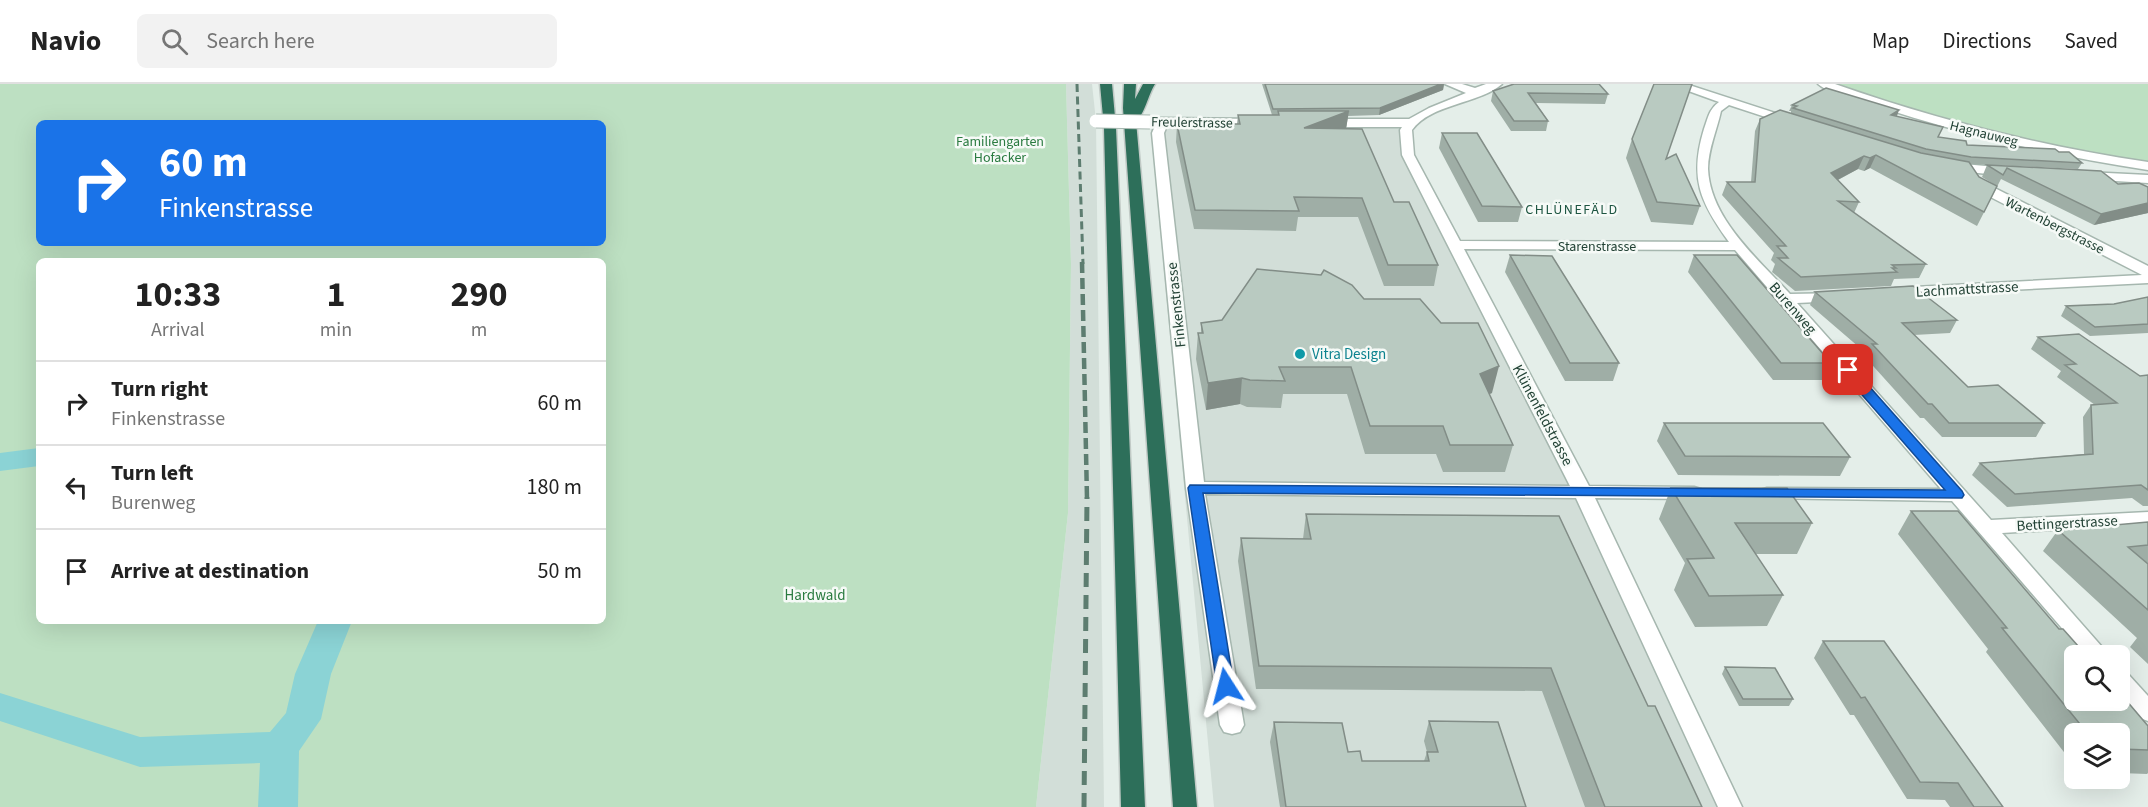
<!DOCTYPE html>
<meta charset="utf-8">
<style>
body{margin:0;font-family:"Source Sans 3",sans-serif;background:#f2f2f2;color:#222;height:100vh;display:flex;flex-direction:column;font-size:22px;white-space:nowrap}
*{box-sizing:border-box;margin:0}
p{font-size:20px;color:#767676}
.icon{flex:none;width:33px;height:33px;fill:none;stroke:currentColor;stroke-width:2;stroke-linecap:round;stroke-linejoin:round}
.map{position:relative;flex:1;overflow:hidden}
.details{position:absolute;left:36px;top:174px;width:570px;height:366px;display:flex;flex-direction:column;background:#fff;border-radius:9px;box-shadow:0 6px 24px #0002}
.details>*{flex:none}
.banner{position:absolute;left:36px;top:36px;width:570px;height:126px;border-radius:9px;box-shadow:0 6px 24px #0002;background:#1a73e8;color:#fff;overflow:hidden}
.controls{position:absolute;left:2064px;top:561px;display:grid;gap:12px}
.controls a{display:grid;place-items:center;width:66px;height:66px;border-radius:9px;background:#fff;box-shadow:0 6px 24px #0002;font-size:30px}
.pin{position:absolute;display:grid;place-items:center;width:51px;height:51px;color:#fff;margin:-26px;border-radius:12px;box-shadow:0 3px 9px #0006}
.me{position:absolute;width:66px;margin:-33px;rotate:351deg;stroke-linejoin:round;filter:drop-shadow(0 0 4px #0008)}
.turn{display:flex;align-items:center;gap:21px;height:126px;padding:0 24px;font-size:27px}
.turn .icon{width:78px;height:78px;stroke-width:2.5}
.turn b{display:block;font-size:42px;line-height:51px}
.eta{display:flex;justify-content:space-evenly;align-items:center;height:102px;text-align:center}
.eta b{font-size:36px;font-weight:700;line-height:42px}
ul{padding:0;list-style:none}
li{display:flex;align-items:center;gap:18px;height:84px;padding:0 24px;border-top:2px solid #e0e0e0}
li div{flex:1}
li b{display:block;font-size:22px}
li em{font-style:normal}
header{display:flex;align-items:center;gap:36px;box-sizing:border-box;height:84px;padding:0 30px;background:#fff;border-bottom:2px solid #e0e0e0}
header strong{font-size:28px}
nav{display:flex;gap:33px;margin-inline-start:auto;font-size:21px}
.search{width:420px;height:54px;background:#f2f2f2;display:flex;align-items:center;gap:15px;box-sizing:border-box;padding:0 21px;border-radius:9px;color:#767676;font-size:22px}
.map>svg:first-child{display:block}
.built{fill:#d2ded8}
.green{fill:#bde0c2;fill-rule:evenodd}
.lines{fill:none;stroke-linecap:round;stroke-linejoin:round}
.canal{fill:#8bd3d5;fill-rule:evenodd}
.street-casing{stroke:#a6b7af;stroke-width:3}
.highway-casing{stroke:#c1cac6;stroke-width:3}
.street{fill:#fff;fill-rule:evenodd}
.highway{fill:#2d6f5a;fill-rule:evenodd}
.rail-far2{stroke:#5d7d70;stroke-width:3;stroke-dasharray:8 4.5;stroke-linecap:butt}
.rail-far1{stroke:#5d7d70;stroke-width:4.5;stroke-dasharray:11 5;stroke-linecap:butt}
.rail{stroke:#5d7d70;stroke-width:5;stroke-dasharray:14 8;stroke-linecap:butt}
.street-bridge-casing{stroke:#a6b7af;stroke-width:15;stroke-linecap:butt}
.street-bridge{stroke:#fff;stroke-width:13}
.wall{fill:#9faea6}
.shaded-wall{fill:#828d87}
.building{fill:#b9cac1;stroke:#828d87;stroke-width:1.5}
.route{fill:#1a73e8;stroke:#114b97;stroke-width:1.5}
.culture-dot{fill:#0f9aa8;stroke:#f6faf7;stroke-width:2}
.labels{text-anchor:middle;stroke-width:5;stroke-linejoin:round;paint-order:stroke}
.far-street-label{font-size:14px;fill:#224235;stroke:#f6faf7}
.far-park-label{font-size:14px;fill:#2a7b40;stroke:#f6faf7}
.far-neighbourhood-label{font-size:14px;letter-spacing:1.5px;fill:#1d5541;stroke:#f6faf7}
.street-label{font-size:15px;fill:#224235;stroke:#f6faf7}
.culture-label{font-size:15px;fill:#0d838f;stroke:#f6faf7;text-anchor:start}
.park-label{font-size:15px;fill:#2a7b40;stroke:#f6faf7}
</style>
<header>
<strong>Navio</strong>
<div class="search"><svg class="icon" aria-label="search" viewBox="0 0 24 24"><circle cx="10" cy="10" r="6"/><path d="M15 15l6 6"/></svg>Search here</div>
<nav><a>Map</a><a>Directions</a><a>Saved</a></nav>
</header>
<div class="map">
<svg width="2148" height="723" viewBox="0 0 2148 723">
<rect width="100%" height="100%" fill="#e4eee9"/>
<!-- built -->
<g class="built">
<path d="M 1066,0 L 1092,0 L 1096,37 L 1104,723 L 1036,723 L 1068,429 L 1071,180 Z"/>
<path d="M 1150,38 L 1411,39 L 1408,71 L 1730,723 L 1214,723 Z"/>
</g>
<!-- green -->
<g class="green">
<path d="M 0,0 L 1066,0 L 1071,180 L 1068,429 L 1036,723 L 0,723 ZM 39,39 L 603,39 L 603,159 L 39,159 ZM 39,177 L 603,177 L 603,537 L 39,537 Z"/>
<path d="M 1832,0 L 2148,0 L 2148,79 L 2060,64 L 1952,38 Z"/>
</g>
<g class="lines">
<!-- canal -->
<g class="canal">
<path d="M 39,364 L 39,382 L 0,387 L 0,369 Z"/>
<path d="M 318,537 L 352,537 L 331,590 L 321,635 L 299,667 L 298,723 L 258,723 L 260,679 L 140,683 L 0,637 L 0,609 L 140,653 L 270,648 L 286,629 L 295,590 Z"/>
</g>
<!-- street casing -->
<g class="street-casing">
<g id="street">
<path d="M 1445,0 L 1462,0 L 1475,4 L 1486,0 L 1502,0 C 1479,20 1430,20 1412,46 L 1414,71 L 1460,157 L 1729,158 C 1700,118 1689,94 1704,45 C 1708,34 1709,25 1719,18 L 1669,0 L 1686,0 L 1797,36 L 1797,40 L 1793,42 L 1729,21 L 1721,27 C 1717,46 1708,65 1708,85 C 1710,135 1759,176 1790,210 L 1843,209 L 1846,212 L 1843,215 L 1838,217 L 1797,219 L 1991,436 L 2148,428 L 2148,440 L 2002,449 L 2110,572 L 2086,572 L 1952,417 L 1760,414 L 1758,410 L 1760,406 L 1767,404 L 1941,405 L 1735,166 L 1464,165 L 1589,402 L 1694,403 L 1701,405 L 1703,409 L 1701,413 L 1694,415 L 1595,414 L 1742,723 L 1718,723 L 1576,414 L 1205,410 L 1244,641 L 1240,648 L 1232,650 L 1224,648 L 1220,641 L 1186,404 L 1152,49 L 1155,42 L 1146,38 L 1152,34 L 1162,34 L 1262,35 L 1268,39 L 1262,43 L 1167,42 L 1164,49 L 1204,398 L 1570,402 L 1402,71 L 1400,46 L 1402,43 L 1323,43 L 1317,39 L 1323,35 L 1409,35 L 1429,24 L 1466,9 Z"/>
<path d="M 1818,0 L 1835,0 C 1937,36 2041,62 2148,78 L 2148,86 C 2055,72 1964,51 1874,21 C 1859,16 1829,10 1818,0 Z"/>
<path d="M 1952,79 L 2008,84 L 2014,88 L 2008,92 L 1948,86 L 1946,83 Z"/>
<path d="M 2087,88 L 2148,91 L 2148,99 L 2082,95 L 2081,92 L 2082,89 Z"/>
<path d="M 1975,94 L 2148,182 L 2148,199 L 1890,212 L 1887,209 L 1895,204 L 2142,191 L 1973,104 L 1969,98 Z"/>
<path d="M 2120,587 L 2128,590 L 2148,612 L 2148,637 L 2140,634 L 2120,611 Z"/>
</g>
</g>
<!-- highway casing -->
<g class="highway-casing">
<g id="highway">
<path d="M 1100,0 L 1112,0 L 1116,44 L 1145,723 L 1121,723 L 1104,44 Z"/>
<path d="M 1124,0 L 1136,0 L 1135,15 L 1143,0 L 1155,0 C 1148,11 1145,30 1136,37 L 1197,723 L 1173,723 L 1123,24 Z"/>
</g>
</g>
<!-- street -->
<use href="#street" class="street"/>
<!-- highway -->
<use href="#highway" class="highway"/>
<!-- rail-far2 -->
<path class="rail-far2" d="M 1077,0 L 1083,180"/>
<!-- rail-far1 -->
<path class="rail-far1" d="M 1082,178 L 1087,415"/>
<!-- rail -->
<path class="rail" d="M 1084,723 L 1087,413"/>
<!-- street-bridge casing -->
<g class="street-bridge-casing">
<path id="street-bridge" d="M 1096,37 L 1150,38"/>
</g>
<!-- street-bridge -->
<use href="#street-bridge" class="street-bridge"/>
</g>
<!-- wall -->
<g class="wall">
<path d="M 1262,0 L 1444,0 L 1443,6 L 1379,31 L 1348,32 L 1346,45 L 1394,118 L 1438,181 L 1434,202 L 1384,202 L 1358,133 L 1298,133 L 1296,147 L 1194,145 L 1176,58 L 1177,40 L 1237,40 L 1238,31 L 1272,31 Z"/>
<path d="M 1493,7 L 1608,10 L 1605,20 L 1536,19 L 1548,37 L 1546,47 L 1511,47 L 1491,17 Z"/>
<path d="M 1792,21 L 1897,32 L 1938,53 L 1967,61 L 2059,68 L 2082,79 L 2078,85 L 1970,80 L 1979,93 L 1995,101 L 1982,93 L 1987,81 L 2118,100 L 2148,103 L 2148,129 L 2094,141 L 2001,95 L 1977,142 L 1870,84 L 1864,87 L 1858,85 L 1838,96 L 1859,118 L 1854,129 L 1926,180 L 1919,194 L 1894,195 L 1891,202 L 1795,207 L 1772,188 L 1775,180 L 1771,176 L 1774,169 L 1722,111 L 1727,98 L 1751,98 L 1755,47 L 1760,35 L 1791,29 L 1791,27 L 1789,27 Z"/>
<path d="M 1442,49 L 1522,123 L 1518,138 L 1478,138 L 1439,64 Z"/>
<path d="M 1632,55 L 1667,74 L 1700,122 L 1693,141 L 1651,138 L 1626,74 Z"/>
<path d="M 1510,171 L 1619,279 L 1613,297 L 1565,297 L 1505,188 Z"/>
<path d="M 1694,171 L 1831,279 L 1823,296 L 1773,296 L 1688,188 Z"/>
<path d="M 1815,208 L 1957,236 L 1950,249 L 1914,251 L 1968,303 L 2044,339 L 2036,353 L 1942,353 L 1924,334 L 1920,334 L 1865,273 L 1867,270 L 1810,221 Z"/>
<path d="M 2148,213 L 2148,249 L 2090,252 L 2061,232 L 2066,222 L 2114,220 Z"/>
<path d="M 1364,215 L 1441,239 L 1492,309 L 1489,310 L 1513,361 L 1505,388 L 1443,388 L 1436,370 L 1365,370 L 1347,310 L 1283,310 L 1281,324 L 1247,323 L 1240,320 L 1206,326 L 1196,275 L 1198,249 L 1201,249 L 1201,239 Z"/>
<path d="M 2038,253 L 2140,292 L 2148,291 L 2148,422 L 2143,422 L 2132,414 L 2007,423 L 1972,391 L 1980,379 L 2084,370 L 2083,333 L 2091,321 L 2095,321 L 2057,293 L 2061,287 L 2031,265 Z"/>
<path d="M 1664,339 L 1850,373 L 1840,392 L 1678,391 L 1657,357 Z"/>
<path d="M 1671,404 L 1812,439 L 1797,470 L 1755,470 L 1783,511 L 1767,542 L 1695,543 L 1674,506 L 1685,479 L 1659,435 Z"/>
<path d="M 1911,427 L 2059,545 L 2148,642 L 2148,689 L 2147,690 L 2120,689 L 2120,650 L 2074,650 L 2074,681 L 1986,568 L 1988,565 L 1898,450 Z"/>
<path d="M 1306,430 L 1648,622 L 1702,723 L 1585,723 L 1542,607 L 1256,605 L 1238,477 L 1241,454 L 1303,455 Z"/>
<path d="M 2148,438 L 2148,580 L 2130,563 L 2137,554 L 2043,467 L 2058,446 Z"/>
<path d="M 1823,557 L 2003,723 L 1950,723 L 1945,716 L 1907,715 L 1854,631 L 1850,631 L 1814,574 Z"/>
<path d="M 1725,583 L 1793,615 L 1789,622 L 1739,622 L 1722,590 Z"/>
<path d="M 1429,637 L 1526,723 L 1280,723 L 1270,658 L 1274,638 L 1362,677 L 1424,677 L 1427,668 L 1424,657 Z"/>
</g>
<!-- shaded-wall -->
<g class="shaded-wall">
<path d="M 1441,0 L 1444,0 L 1443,6 L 1379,31 L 1380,24 Z"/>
<path d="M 1899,26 L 1897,32 L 1891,31 Z"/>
<path d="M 1349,27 L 1346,45 L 1304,44 Z"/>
<path d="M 1876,71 L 1870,84 L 1864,87 L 1870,74 Z"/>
<path d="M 1864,72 L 1858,85 L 1826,102 L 1831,89 Z"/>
<path d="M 2148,119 L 2148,129 L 2094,141 L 2101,130 Z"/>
<path d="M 1499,282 L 1492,309 L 1473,317 L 1480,290 Z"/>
<path d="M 1242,294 L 1240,320 L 1206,326 L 1208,299 Z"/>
</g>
<!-- building -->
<g class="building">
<path d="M 1265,0 L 1441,0 L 1380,24 L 1273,25 Z"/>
<path d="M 1514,0 L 1599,0 L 1608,10 L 1528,9 L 1548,37 L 1514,37 L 1493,7 Z"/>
<path d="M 1654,0 L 1692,0 L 1666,75 L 1676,70 L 1700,122 L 1657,118 L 1632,55 Z"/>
<path d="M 1826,4 L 1899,26 L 1891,31 L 1943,43 L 1938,53 L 1966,57 L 1967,61 L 2055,65 L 2059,68 L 2069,68 L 2082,79 L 1971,73 L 1926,65 L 1793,24 L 1797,22 L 1792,21 Z"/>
<path d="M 1780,26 L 1921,69 L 1969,78 L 1979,93 L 1997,102 L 1984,128 L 1876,71 L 1870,74 L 1864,72 L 1831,89 L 1859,118 L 1838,117 L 1926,180 L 1892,181 L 1896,184 L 1892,184 L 1897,188 L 1801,193 L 1778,174 L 1788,174 L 1777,162 L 1786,162 L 1727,98 L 1755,98 L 1760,35 Z"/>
<path d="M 1278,27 L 1349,27 L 1304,44 L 1362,45 L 1394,118 L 1409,118 L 1438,181 L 1388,181 L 1362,114 L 1294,113 L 1299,127 L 1195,126 L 1177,40 L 1240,40 L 1238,31 L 1279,31 Z"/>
<path d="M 1442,49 L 1477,49 L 1522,123 L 1482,122 Z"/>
<path d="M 1987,81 L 2101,87 L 2118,100 L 2139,99 L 2148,103 L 2148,119 L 2101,130 L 2007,84 L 2003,91 Z"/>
<path d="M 1510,171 L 1552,172 L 1619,279 L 1570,279 Z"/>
<path d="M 1694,171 L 1737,171 L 1831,279 L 1781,279 Z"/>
<path d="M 1257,185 L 1321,191 L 1324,186 L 1352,201 L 1364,215 L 1420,215 L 1441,239 L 1478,239 L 1499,282 L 1480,290 L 1513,361 L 1450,361 L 1443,342 L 1370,342 L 1351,283 L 1279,283 L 1285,297 L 1250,296 L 1242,294 L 1208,299 L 1198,249 L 1203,249 L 1201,239 L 1222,236 Z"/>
<path d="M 1913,202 L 1957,236 L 1902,239 L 1968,303 L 1998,301 L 2044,339 L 1949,339 L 1932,320 L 1928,320 L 1872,260 L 1877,260 L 1815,208 Z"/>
<path d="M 2148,213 L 2148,240 L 2095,243 L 2066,222 L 2114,220 Z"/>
<path d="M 2079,250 L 2140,292 L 2148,291 L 2148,406 L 2141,401 L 2015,410 L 1980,379 L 2093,370 L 2091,321 L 2117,319 L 2065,281 L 2076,280 L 2038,253 Z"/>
<path d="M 1664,339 L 1823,339 L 1850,373 L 1685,372 Z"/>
<path d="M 1671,404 L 1787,404 L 1812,439 L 1735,439 L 1783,511 L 1709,512 L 1687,475 L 1714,474 Z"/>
<path d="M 1911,427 L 1958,427 L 2059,545 L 2063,545 L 2087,572 L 2074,572 L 2074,616 L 2120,616 L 2120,609 L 2148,642 L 2148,666 L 2120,665 L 2120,650 L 2088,650 L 2002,544 L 2007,544 Z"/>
<path d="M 1306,430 L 1559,432 L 1648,622 L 1655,622 L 1702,723 L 1605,723 L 1551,584 L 1259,582 L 1241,454 L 1311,455 Z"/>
<path d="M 2148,438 L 2148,461 L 2128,463 L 2148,480 L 2148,526 L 2058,446 Z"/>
<path d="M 1823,557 L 1884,557 L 2003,723 L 1974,723 L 1958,699 L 1920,698 L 1865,613 L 1861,614 Z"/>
<path d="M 1725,583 L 1775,584 L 1793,615 L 1743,615 Z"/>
<path d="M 1429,637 L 1498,638 L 1526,723 L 1286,723 L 1274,638 L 1342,639 L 1348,668 L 1360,667 L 1362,677 L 1429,677 L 1427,668 L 1438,668 Z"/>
</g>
<!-- route -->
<path class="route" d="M 1848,282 L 1852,283 L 1962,407 L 1964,411 L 1962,414 L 1203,409 L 1234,602 L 1232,606 L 1226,608 L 1219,606 L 1217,602 L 1188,404 L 1190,401 L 1945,406 L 1843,289 L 1841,286 L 1843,283 Z"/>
<!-- markers -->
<circle class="culture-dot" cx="1300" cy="270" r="6"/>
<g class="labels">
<!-- far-street labels -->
<g class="far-street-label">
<text transform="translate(1192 38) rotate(1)" y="5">Freulerstrasse</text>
<text transform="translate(1984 49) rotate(14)" y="5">Hagnauweg</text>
<text transform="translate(2055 141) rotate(27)" y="5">Wartenbergstrasse</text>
<text x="1597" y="167">Starenstrasse</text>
</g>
<!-- far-park labels -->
<g class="far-park-label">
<text x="1000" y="62">Familiengarten<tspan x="1000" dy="16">Hofacker</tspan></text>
</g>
<!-- far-neighbourhood labels -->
<g class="far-neighbourhood-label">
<text x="1572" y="130">CHLÜNEFÄLD</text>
</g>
<!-- street labels -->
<g class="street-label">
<text transform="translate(1967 205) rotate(-3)" y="5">Lachmattstrasse</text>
<text transform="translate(1176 221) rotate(-96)" y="5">Finkenstrasse</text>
<text transform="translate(1793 224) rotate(49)" y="5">Burenweg</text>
<text transform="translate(1543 331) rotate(62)" y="5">Klünenfeldstrasse</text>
<text transform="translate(2067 439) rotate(-3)" y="5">Bettingerstrasse</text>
</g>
<!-- culture labels -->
<g class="culture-label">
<text x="1312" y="275">Vitra Design</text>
</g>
<!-- park labels -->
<g class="park-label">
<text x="815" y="516">Hardwald</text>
</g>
</g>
</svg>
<div class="controls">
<a><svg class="icon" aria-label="search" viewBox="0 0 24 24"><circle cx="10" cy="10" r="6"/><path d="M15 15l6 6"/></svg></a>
<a><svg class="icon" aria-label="layers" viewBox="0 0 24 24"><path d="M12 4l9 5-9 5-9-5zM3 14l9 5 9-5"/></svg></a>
</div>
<div class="pin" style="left:1848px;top:286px;background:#d93025"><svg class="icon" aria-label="arrive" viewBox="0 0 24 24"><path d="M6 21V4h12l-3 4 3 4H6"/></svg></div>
<svg class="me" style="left:1226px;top:602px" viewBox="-20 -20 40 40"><path d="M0-17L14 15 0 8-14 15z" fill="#1a73e8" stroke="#fff" stroke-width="4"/></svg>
<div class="banner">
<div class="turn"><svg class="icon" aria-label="right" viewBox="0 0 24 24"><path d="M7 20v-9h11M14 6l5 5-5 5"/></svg><div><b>60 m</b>Finkenstrasse</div></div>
</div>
<section class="details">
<div class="eta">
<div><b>10:33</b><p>Arrival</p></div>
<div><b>1</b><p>min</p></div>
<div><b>290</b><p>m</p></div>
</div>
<ul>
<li><svg class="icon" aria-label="right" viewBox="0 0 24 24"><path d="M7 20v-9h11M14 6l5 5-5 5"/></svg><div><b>Turn right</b><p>Finkenstrasse</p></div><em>60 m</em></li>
<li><svg class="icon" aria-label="left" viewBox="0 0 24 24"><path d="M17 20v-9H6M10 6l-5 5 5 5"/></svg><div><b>Turn left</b><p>Burenweg</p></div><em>180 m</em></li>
<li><svg class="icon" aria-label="arrive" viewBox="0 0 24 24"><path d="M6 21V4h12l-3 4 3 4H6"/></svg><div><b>Arrive at destination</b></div><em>50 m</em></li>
</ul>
</section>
</div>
